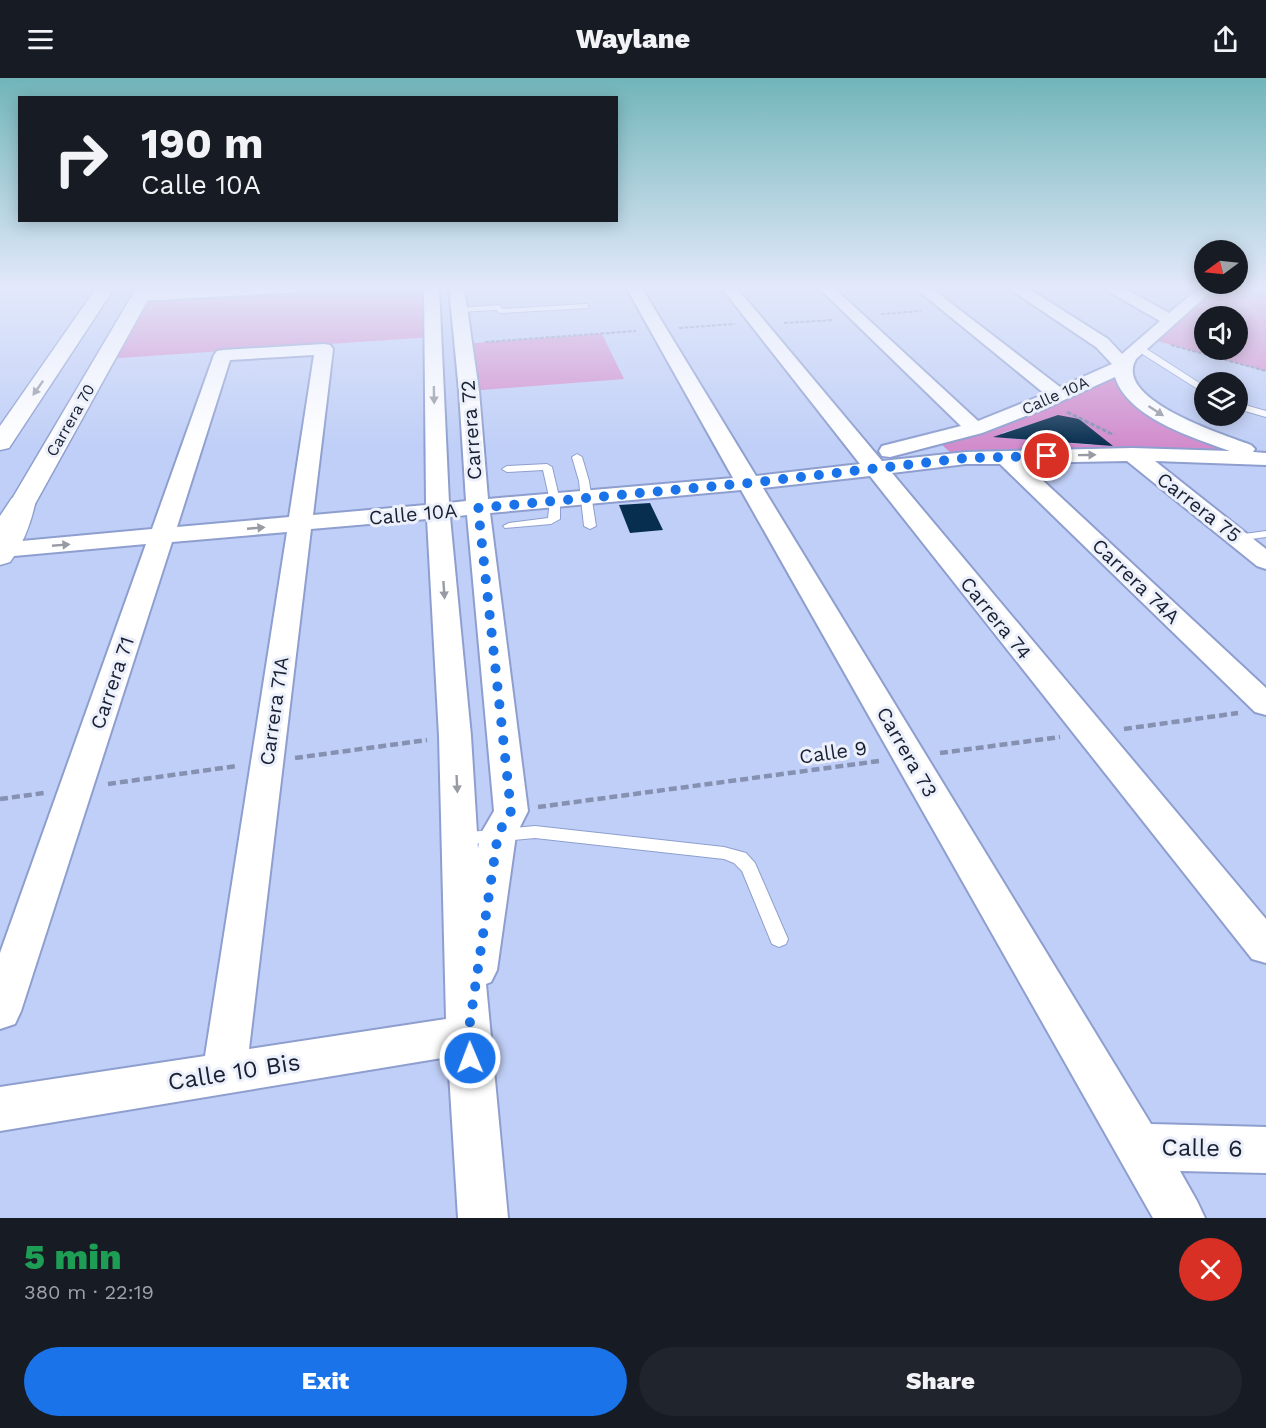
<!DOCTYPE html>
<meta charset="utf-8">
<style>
body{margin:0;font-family:"Work Sans",sans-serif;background:#20242c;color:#f1f3f6;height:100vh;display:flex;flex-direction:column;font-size:22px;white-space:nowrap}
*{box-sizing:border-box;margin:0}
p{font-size:20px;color:#9ea1a6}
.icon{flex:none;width:33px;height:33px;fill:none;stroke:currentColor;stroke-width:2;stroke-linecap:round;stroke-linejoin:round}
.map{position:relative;height:1140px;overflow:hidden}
.sheet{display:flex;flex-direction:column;background:#171b24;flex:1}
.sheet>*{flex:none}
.banner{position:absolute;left:18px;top:18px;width:600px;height:126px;border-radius:0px;box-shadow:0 3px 15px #0003;background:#171b24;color:#f1f3f6;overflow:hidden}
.needle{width:39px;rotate:255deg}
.tools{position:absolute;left:1194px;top:162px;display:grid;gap:12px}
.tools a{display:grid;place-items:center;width:54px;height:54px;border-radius:50%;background:#171b24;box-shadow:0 3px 15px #0003;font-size:30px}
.pin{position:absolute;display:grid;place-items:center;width:51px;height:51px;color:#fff;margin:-26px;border:3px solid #fff;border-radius:50%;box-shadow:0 2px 6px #0007}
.me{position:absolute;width:66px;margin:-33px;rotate:359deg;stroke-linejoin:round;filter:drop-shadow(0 0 4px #0008)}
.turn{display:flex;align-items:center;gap:21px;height:126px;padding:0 24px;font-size:27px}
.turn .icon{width:78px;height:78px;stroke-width:2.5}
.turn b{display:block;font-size:42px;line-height:51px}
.round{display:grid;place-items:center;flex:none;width:63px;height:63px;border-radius:32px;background:#20242c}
.overview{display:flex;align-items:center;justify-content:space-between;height:102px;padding:0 24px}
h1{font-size:36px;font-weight:800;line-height:45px;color:#1e9e55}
.action{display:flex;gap:12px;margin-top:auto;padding:12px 24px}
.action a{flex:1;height:69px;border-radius:36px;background:#1a73e8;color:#fff;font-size:24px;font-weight:800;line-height:69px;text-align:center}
.action a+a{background:#20242c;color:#f1f3f6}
header{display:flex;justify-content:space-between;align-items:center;height:78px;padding:0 24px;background:#171b24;font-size:27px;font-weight:800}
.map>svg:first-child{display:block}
.green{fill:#d28ccc;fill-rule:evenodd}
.building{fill:#082e4f}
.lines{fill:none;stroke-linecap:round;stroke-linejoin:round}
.service-casing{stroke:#8e9fcf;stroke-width:2}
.minor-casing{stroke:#8e9fcf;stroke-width:4}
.tertiary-casing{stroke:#8e9fcf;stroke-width:3}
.primary-casing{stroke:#8e9fcf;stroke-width:3}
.path-far3{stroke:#8691b2;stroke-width:2;stroke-dasharray:4 1.5;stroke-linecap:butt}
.path-far2{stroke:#8691b2;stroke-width:3;stroke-dasharray:4.5 2;stroke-linecap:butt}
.path-far1{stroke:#8691b2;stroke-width:4;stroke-dasharray:6 3;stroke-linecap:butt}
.path{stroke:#8691b2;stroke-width:4.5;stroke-dasharray:8 4;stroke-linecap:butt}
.service{fill:#fff;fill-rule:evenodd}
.minor{fill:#fff;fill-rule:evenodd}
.tertiary{fill:#fff;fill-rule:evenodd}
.primary{fill:#fff;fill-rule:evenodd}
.oneway{fill:#989ba3}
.route{stroke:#1a73e8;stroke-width:10;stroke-dasharray:0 18}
.labels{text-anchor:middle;stroke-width:6;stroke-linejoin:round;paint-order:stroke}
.far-street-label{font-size:16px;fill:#1a2033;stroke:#ecf0fb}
.street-label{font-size:20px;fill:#1a2033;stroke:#ecf0fb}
.near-street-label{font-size:24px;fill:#1a2033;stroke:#ecf0fb}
</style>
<header><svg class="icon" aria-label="menu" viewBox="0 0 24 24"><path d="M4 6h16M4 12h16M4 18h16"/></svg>Waylane<svg class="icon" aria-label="share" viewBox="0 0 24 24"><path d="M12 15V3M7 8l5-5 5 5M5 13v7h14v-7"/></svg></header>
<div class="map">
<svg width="1266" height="1140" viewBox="0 0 1266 1140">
<rect width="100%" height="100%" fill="#c0cff7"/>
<!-- green -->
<g class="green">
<path d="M 299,209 L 431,209 L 433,259 L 105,281 L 141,218 Z"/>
<path d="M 1209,209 L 1266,209 L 1266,293 L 1150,261 ZM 1204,238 L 1238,238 L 1238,272 L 1204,272 Z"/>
<path d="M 602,256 L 624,301 L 469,313 L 463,266 Z"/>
<path d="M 1123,288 L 1144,325 L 1248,372 L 1266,377 L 1266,381 L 952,376 L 941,366 L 942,363 ZM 1058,338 L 1102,360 L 1093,367 L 1007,360 L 1002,355 Z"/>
</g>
<!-- building -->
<g class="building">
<path d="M 1058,337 L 1079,341 L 1113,368 L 993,359 Z"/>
<path d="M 650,425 L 663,452 L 630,455 L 619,427 Z"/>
</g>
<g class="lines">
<!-- service casing -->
<g class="service-casing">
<g id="service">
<path d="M 585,226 L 588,226 L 588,230 L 500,235 L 496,232 L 459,234 L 455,232 L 459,230 L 499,227 L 503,231 Z"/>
<path d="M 1136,268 L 1142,268 L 1204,308 L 1204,315 L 1136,272 Z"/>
<path d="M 1238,325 L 1266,333 L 1266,339 L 1238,331 Z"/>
<path d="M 577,376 L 582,379 L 589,403 L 596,448 L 590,451 L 584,448 L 579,403 L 572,379 Z"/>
<path d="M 547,386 L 552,389 L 560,423 L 560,441 L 551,446 L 505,450 L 503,448 L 509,445 L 548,440 L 550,423 L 543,392 L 507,394 L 502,391 L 507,388 Z"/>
<path d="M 1266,453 L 1266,459 L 1237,463 L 1231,460 L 1237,457 Z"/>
<path d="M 535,748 L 724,769 L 746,775 L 755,785 L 788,861 L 786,866 L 779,869 L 772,866 L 742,793 L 734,785 L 724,781 L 535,760 L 459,767 L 453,765 L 451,761 L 453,757 L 459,755 Z"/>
</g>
</g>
<!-- minor casing -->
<g class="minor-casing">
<g id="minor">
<path d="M 224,209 L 307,209 L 299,214 L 141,223 L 133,218 L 141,213 Z"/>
<path d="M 424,209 L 439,209 L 449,425 L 466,423 L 459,313 L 449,209 L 464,209 L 479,313 L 488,421 L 733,400 L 626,209 L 641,209 L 756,398 L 860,386 L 721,209 L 736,209 L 882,383 L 966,374 L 1132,370 L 1230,373 C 1194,360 1128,340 1115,299 L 1044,331 L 982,355 L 890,379 L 882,378 L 879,373 L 882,368 L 961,348 L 818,209 L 833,209 L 978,343 L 1045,316 L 914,209 L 930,209 L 1060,309 L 1112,286 L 1096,269 L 1011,212 L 1009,209 L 1026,209 L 1108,261 L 1122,276 L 1160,243 L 1106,212 L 1104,209 L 1122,209 L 1169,235 L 1200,209 L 1216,209 L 1136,281 C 1112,322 1225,357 1251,367 L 1255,371 L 1253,374 L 1266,375 L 1266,387 L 1155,383 L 1266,471 L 1266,491 L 1257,488 L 1127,383 L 1024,385 L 1266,610 L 1266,637 L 1255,634 L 1000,386 L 966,386 L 892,395 L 1266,841 L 1266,885 L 1252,881 L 870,398 L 763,410 L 1151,1046 L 1266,1049 L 1266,1095 L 1180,1093 L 1197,1123 L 1205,1140 L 1153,1140 L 741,412 L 490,435 L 528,733 L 516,757 L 497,892 L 491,904 L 486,906 L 508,1140 L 458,1140 L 448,979 L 0,1053 L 0,1009 L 205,978 L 287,454 L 172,464 L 21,933 L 15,946 L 0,951 L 0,875 L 146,466 L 3,479 L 0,479 L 0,465 L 152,451 L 214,277 L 217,273 L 223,272 L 324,266 L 330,267 L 333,271 L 313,437 L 426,427 ZM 314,277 L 289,439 L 177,449 L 230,282 ZM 467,437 L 494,733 L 480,757 L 478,771 L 471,658 L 450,439 ZM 427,441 L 439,658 L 446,941 L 249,971 L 311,451 Z"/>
</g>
</g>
<!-- tertiary casing -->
<g class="tertiary-casing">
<g id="tertiary">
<path d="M 97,209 L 115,209 L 9,370 L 0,372 L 0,348 Z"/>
<path d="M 137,209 L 155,209 L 35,426 C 30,448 23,466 10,484 L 0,487 L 0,454 L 9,426 Z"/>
</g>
</g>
<!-- primary casing -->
<g class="primary-casing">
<path id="primary" d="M 22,418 L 32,420 L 35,426 L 10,464 L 0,466 L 0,438 L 12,420 Z"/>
</g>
<!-- path-far3 -->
<g class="path-far3">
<path d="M 881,236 L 921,233"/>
<path d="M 784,245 L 833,242"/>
<path d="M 679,250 L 735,246"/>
<path d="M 485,264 L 636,253"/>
<path d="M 1171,267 L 1266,293"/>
</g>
<!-- path-far2 -->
<path class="path-far2" d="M 1067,334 L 1114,357"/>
<!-- path-far1 -->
<path class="path-far1" d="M 1235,635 L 1238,635"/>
<!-- path -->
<g class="path">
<path d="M 1124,651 L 1238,635"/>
<path d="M 940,675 L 1060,659"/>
<path d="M 295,680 L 427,662"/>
<path d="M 108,706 L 237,688"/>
<path d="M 0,721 L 44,715"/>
<path d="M 538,729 L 879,683"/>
</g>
<!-- service -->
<use href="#service" class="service"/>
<!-- minor -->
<use href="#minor" class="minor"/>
<!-- tertiary -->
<use href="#tertiary" class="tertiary"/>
<!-- primary -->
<use href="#primary" class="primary"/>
</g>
<!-- one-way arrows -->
<defs><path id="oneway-solid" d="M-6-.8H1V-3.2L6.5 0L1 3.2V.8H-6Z" transform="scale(1.5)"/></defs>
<g class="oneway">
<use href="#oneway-solid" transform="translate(38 310) rotate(125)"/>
<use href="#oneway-solid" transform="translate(434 317) rotate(89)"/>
<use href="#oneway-solid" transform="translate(1156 333) rotate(33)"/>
<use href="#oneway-solid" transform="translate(1087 377) rotate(-1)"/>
<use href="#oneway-solid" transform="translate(256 450) rotate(-5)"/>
<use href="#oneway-solid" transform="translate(61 467) rotate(-5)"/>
<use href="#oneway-solid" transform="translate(444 512) rotate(86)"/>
<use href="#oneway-solid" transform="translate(457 706) rotate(87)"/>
</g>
<!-- sky -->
<linearGradient id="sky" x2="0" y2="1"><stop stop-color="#71b5b9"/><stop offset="0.57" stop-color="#e3e9fb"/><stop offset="1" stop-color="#e3e9fb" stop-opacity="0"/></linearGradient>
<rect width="1266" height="368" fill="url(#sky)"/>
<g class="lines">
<!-- route -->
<path class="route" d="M 470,980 L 468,957 L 498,756 L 511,733 L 478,430 L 749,405 L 966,380 L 1047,378"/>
</g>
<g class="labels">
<!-- far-street labels -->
<g class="far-street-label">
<text transform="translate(1055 317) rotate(-24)" y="6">Calle 10A</text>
<text transform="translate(70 342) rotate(-60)" y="6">Carrera 70</text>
</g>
<!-- street labels -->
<g class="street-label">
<text transform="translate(471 352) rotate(-94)" y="7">Carrera 72</text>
<text transform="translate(1199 429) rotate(38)" y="7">Carrera 75</text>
<text transform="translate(413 436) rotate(-5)" y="7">Calle 10A</text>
<text transform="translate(1136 503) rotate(44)" y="7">Carrera 74A</text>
<text transform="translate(996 540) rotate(51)" y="7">Carrera 74</text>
<text transform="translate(112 605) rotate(-71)" y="7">Carrera 71</text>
<text transform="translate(274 633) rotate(-82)" y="7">Carrera 71A</text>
<text transform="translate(833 674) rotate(-8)" y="7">Calle 9</text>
<text transform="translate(907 674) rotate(60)" y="7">Carrera 73</text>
</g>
<!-- near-street labels -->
<g class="near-street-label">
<text transform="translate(234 994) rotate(-9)" y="8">Calle 10 Bis</text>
<text transform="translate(1202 1070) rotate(1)" y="8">Calle 6</text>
</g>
</g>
</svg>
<div class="tools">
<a><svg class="needle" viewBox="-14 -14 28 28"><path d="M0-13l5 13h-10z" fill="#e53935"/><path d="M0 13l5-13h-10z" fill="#9ea1a6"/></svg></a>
<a><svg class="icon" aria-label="sound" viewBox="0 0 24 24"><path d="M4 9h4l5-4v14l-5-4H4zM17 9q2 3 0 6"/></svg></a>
<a><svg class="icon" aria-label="layers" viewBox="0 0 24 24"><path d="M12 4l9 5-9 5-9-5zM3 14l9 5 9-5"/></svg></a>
</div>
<div class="pin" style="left:1047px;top:378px;background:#d93025"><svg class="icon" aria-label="arrive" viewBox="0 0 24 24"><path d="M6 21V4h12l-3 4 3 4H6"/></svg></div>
<svg class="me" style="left:470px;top:980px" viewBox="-20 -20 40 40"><circle r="17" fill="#1a73e8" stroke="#fff" stroke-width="3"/><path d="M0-11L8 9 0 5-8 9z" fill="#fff"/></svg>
<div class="banner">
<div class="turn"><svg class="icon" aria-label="right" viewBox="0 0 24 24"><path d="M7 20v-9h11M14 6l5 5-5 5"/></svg><div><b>190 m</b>Calle 10A</div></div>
</div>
</div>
<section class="sheet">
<div class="overview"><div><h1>5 min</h1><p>380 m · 22:19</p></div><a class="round" style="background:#d93025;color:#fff"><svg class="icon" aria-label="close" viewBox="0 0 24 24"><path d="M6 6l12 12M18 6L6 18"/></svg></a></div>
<div class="action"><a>Exit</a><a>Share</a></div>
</section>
